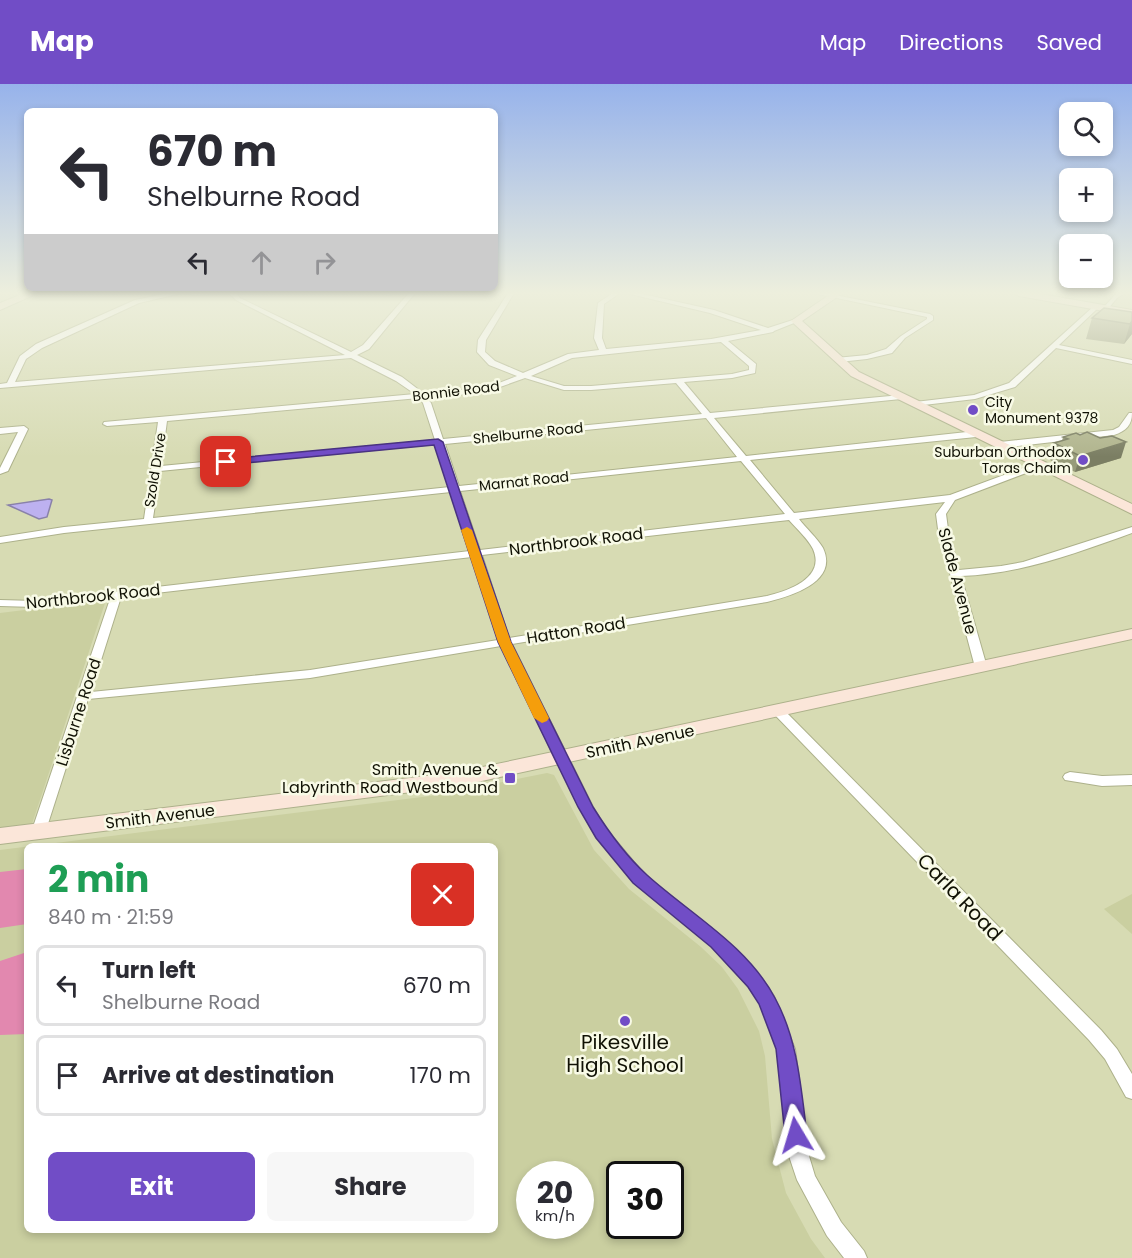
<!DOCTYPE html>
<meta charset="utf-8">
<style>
body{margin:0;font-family:Poppins,sans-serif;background:#f7f7f7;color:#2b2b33;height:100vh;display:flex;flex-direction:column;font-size:22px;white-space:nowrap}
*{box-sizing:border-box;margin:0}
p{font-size:20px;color:#7c7c81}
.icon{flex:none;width:33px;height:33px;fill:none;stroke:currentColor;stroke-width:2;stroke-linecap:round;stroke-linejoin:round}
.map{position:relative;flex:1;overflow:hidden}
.details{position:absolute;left:24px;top:759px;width:474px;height:390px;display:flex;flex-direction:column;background:#fff;border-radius:9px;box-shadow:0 3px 9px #0003}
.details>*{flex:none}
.top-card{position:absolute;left:24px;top:24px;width:474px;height:183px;border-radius:9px;box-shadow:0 3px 9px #0003;background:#fff;color:#2b2b33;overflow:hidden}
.buttons{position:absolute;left:1059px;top:18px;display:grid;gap:12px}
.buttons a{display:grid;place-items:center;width:54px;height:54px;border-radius:9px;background:#fff;box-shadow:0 3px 9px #0003;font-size:30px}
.speed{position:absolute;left:516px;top:1077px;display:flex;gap:12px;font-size:30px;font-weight:700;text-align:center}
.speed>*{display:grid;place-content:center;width:78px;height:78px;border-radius:50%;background:#fff;box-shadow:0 3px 9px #0003;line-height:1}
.speed small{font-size:15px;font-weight:400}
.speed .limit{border:3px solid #111;border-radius:9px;background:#fff;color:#111}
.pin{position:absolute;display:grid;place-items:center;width:51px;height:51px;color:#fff;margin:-26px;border-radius:12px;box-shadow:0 3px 9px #0006}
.me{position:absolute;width:66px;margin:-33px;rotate:353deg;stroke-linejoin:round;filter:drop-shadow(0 0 4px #0008)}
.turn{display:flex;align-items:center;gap:21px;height:126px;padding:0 24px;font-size:27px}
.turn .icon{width:78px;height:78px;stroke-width:2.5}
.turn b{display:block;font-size:42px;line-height:51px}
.lanes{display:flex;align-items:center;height:57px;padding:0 24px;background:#0003;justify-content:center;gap:30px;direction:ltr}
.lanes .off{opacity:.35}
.round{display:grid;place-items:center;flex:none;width:63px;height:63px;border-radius:9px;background:#f7f7f7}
.headline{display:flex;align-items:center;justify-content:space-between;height:102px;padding:0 24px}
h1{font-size:36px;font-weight:700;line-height:45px;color:#1e9e55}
.cta{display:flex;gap:12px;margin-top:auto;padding:12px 24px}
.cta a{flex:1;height:69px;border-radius:9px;background:#714dc6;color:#fff;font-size:24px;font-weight:700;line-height:69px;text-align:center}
.cta a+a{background:#f7f7f7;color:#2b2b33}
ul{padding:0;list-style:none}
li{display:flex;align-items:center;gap:18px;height:81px;margin:0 12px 9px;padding:0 12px;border:3px solid #e1e1e2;border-radius:9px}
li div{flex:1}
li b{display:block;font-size:22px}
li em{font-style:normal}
header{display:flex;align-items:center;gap:36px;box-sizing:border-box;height:84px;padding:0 30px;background:#714dc6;color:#fff}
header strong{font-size:28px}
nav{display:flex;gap:33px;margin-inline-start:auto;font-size:21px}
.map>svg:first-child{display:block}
.built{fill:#cacfa0;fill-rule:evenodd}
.green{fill:#e288af}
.water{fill:#bdb1f0;stroke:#8981a9;stroke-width:1.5}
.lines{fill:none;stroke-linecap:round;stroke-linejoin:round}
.street-casing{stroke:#adb18b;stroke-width:2}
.secondary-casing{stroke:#adb18b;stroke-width:2}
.street{fill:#fff;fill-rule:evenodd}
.secondary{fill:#fbe6d9;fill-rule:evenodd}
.wall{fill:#979b79}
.shaded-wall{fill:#7b7e63}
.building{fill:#b0b48d;stroke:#7b7e63;stroke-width:1.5}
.route{fill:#714dc6;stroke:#493281;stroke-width:1.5}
.slow{fill:#f59e0b}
.poi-dot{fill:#714dc6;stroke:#f8fae6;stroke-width:2}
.labels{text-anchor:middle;stroke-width:5;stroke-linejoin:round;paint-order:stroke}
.far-street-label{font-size:14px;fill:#101104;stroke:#f8fae6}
.far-poi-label{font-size:14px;fill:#101104;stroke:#f8fae6;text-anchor:start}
.street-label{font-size:16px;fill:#101104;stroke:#f8fae6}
.poi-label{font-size:16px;fill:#101104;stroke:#f8fae6;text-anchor:end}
.near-street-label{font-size:20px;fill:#101104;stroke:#f8fae6}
.near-poi-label{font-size:20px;fill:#101104;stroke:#f8fae6}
</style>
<header>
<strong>Map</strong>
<nav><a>Map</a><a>Directions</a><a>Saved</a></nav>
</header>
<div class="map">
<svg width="1132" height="1174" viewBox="0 0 1132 1174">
<rect width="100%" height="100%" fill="#d7dbb3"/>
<!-- built -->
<g class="built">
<path d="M 106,516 L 32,740 L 0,745 L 0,529 Z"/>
<path d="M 547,689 L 554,691 L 594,766 L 629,805 L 701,863 L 722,883 L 738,905 L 759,947 L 765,972 L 772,1055 L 786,1109 L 811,1155 L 825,1174 L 0,1174 L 0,766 L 438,711 ZM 27,762 L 495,762 L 495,1146 L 27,1146 ZM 530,1090 L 580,1090 L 580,1142 L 530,1142 ZM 620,1090 L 670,1090 L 670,1142 L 620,1142 Z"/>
<path d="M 1132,810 L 1132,850 L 1104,825 Z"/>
</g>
<!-- green -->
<g class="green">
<path d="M 27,785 L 27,840 L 0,844 L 0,788 Z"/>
<path d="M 27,868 L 27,950 L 0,951 L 0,877 Z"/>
</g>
<!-- water -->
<path class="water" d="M 49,415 L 52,416 L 47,433 L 39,435 L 8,421 Z"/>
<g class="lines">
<!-- street casing -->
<g class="street-casing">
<g id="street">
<path d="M 169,209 L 182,209 L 139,219 L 42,264 L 26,275 L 15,298 L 345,271 L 236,216 L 230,210 L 192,211 L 189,209 L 236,209 L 240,214 L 351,268 L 363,261 L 409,209 L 415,209 L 369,265 L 357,271 L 402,293 L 423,309 L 486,304 L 517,292 L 489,281 L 477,268 L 478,256 L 508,209 L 514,209 L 486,256 L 485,268 L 495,277 L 523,289 L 568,270 L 599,266 L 594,254 L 598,219 L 613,209 L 620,209 L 604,220 L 602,254 L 606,265 L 711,255 L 761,246 L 710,229 L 626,209 L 638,209 L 714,226 L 768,244 L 796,235 L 799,237 L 774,247 L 773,248 L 728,257 L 756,280 L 755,289 L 732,294 L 684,298 L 710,329 L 901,311 L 905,313 L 901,315 L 714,334 L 746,372 L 976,347 L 980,350 L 976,353 L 750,376 L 794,429 L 950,411 L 1039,378 L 1042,379 L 1042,383 L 955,416 L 946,430 L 948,445 L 959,486 L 1001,482 L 1023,478 L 1132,443 L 1132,449 C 1076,469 1021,490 961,492 L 987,583 L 981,587 L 975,583 L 938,445 L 936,430 L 945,418 L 799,435 C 806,444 817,454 823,464 C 839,498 791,512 767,518 L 512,560 L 593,723 L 607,746 L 644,790 L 724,854 L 761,893 L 774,912 L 795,965 L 809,1072 L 815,1092 L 841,1138 L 864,1167 L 867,1174 L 844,1174 L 827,1152 L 797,1096 L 789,1072 L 777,965 L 761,920 L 749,903 L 712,862 L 634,798 L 597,754 L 579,723 L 501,562 L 310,594 L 88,615 L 46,746 L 44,750 L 34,750 L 32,746 L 110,515 L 35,523 L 0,522 L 0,516 L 35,517 L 470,467 L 451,408 L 64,449 L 0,459 L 0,453 L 64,443 L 144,435 L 158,338 L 107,342 L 103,340 L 104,338 L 415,310 L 396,297 L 351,274 L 0,304 L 0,300 L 7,299 L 20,272 L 36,260 L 135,216 ZM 721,258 L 749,282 L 749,286 L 732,290 L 591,302 L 564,302 L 531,292 L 572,274 ZM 525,294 L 564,306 L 591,306 L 676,299 L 702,330 L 443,355 L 431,319 L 427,314 L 486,308 ZM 419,314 L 423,319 L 435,356 L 161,382 L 167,337 ZM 706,334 L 737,373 L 459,402 L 445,360 ZM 436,360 L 450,403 L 153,434 L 160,387 ZM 741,377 L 785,430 L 480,466 L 460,407 ZM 789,436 C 797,445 808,455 813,465 C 826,494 788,507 767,512 L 509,554 L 482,471 ZM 472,473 L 498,556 L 310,586 L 91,608 L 121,513 Z"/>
<path d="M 384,209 L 401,209 L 387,211 Z"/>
<path d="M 813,209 L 825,209 L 930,230 L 933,232 L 933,236 L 905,254 L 892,269 L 867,275 L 839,278 L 836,278 L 836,274 L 867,271 L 886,265 L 901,252 L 927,235 L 927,233 Z"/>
<path d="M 1117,209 L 1125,209 L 1117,214 L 1107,226 L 1103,226 L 1102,225 Z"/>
<path d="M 1094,222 L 1099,223 L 1059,261 L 1132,276 L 1132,280 L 1056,264 L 1015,303 L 975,315 L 915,322 L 911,320 L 915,318 L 974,311 L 1009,299 Z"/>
<path d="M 1129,329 L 1132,329 C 1132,341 1126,347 1114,351 L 1000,364 L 996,361 L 1000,358 L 1113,346 L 1119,343 Z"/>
<path d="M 24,342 L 28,345 L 8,387 L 0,390 L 0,384 L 18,348 L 0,350 L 0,344 Z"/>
<path d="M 778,623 L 782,624 L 1101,946 L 1117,965 L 1132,990 L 1132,1015 L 1126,1013 L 1105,975 L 1089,956 L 774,630 L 772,627 L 774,624 Z"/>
<path d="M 1070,688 L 1102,692 L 1132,691 L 1132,701 L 1102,702 L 1065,696 L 1063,693 L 1065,690 Z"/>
</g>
</g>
<!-- secondary casing -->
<g class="secondary-casing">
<g id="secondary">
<path d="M 25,209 L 38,209 L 0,226 L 0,219 Z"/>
<path d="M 832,209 L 843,209 L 802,237 L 859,288 L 1132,420 L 1132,430 L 851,292 L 791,237 Z"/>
<path d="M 1014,209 L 1035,209 L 1132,226 L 1132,232 L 1019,212 Z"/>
<path d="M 1132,545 L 1132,555 L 459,702 L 0,760 L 0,744 L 459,688 Z"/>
</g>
</g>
<!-- street -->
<use href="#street" class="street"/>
<!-- secondary -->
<use href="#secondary" class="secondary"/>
</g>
<!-- wall -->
<g class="wall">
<path d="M 1132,228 L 1132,250 L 1124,260 L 1086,255 L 1092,234 Z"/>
<path d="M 1063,353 L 1121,374 L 1075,388 L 1050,376 L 1054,359 L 1062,357 Z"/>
</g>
<!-- shaded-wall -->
<g class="shaded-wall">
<path d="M 1132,237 L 1132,250 L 1124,260 L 1130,240 Z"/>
<path d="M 1126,358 L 1121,374 L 1075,388 L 1080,372 Z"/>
</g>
<!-- building -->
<g class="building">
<path d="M 1104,224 L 1132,228 L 1132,237 L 1130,240 L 1092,234 Z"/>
<path d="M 1087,348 L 1100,354 L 1112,352 L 1126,358 L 1080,372 L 1054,359 L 1068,355 L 1063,353 L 1076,349 L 1080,351 Z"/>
</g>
<!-- sky -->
<linearGradient id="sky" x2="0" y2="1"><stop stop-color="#97b3eb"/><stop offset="0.56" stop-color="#edefdd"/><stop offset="1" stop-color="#edefdd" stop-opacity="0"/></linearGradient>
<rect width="1132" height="373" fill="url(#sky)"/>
<!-- route -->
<path class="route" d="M 438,355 L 443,358 L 511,558 L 593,723 C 608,747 626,772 647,791 C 690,830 747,861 775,914 C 798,956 801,1004 807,1051 L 804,1058 L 796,1061 L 788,1058 L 785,1051 L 776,965 L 759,920 L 748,903 L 711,863 L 633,799 L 596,754 L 578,723 L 498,558 L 434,361 L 226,381 L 221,378 L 226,375 Z"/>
<!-- slow -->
<path class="slow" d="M 467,443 L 472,446 L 511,558 L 549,634 L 547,637 L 542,639 L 534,634 L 498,558 L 461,446 Z"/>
<!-- markers -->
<g class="poi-dot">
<circle cx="973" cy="326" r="6"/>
<circle cx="1083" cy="376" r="6"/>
<rect x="504" y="688" width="12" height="12" rx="3"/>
<circle cx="625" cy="937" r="6"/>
</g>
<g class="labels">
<!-- far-street labels -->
<g class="far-street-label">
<text transform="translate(456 307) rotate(-7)" y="5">Bonnie Road</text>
<text transform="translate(528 349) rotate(-6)" y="5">Shelburne Road</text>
<text transform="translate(155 386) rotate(-81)" y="5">Szold Drive</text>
<text transform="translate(524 397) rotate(-6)" y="5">Marnat Road</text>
</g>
<!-- far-poi labels -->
<g class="far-poi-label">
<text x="985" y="323">City<tspan x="985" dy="16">Monument 9378</tspan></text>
<text x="1071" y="373" text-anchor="end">Suburban Orthodox<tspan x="1071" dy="16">Toras Chaim</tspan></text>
</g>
<!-- street labels -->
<g class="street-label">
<text transform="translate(576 457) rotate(-7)" y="6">Northbrook Road</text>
<text transform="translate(958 497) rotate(75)" y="6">Slade Avenue</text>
<text transform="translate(93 512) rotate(-6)" y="6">Northbrook Road</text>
<text transform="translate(576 546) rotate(-9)" y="6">Hatton Road</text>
<text transform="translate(78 628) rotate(-72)" y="6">Lisburne Road</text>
<text transform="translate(640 657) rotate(-12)" y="6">Smith Avenue</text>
<text transform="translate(160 732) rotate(-7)" y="6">Smith Avenue</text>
</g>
<!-- poi labels -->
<g class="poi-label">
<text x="498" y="691">Smith Avenue &amp;<tspan x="498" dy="18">Labyrinth Road Westbound</tspan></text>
</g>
<!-- near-street labels -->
<g class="near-street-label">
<text transform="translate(960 813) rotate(46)" y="7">Carla Road</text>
</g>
<!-- near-poi labels -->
<g class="near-poi-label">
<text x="625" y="965">Pikesville<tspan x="625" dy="23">High School</tspan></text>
</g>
</g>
</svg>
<div class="buttons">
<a><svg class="icon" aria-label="search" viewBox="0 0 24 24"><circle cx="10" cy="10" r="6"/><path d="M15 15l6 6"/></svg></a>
<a>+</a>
<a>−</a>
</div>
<div class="speed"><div>20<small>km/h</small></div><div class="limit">30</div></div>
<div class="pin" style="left:226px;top:378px;background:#d93025"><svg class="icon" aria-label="arrive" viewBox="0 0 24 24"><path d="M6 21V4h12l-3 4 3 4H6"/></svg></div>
<svg class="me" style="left:796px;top:1051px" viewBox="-20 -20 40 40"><path d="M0-17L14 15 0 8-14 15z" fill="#714dc6" stroke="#fff" stroke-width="4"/></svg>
<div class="top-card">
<div class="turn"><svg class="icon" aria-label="left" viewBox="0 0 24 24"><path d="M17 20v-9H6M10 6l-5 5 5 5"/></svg><div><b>670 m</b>Shelburne Road</div></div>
<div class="lanes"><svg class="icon" aria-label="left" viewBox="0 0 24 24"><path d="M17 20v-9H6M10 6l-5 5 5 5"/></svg><svg class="icon off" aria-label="ahead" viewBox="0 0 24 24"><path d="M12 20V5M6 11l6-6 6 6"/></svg><svg class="icon off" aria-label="right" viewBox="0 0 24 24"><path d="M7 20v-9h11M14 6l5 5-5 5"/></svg></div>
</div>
<section class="details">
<div class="headline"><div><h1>2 min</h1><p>840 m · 21:59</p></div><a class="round" style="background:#d93025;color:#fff"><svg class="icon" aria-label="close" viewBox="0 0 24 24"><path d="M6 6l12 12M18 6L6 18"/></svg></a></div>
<ul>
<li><svg class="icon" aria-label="left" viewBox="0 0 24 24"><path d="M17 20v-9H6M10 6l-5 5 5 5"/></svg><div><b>Turn left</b><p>Shelburne Road</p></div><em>670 m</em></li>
<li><svg class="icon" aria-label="arrive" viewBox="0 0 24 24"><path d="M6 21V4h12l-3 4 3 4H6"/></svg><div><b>Arrive at destination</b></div><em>170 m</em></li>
</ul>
<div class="cta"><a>Exit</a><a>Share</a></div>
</section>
</div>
